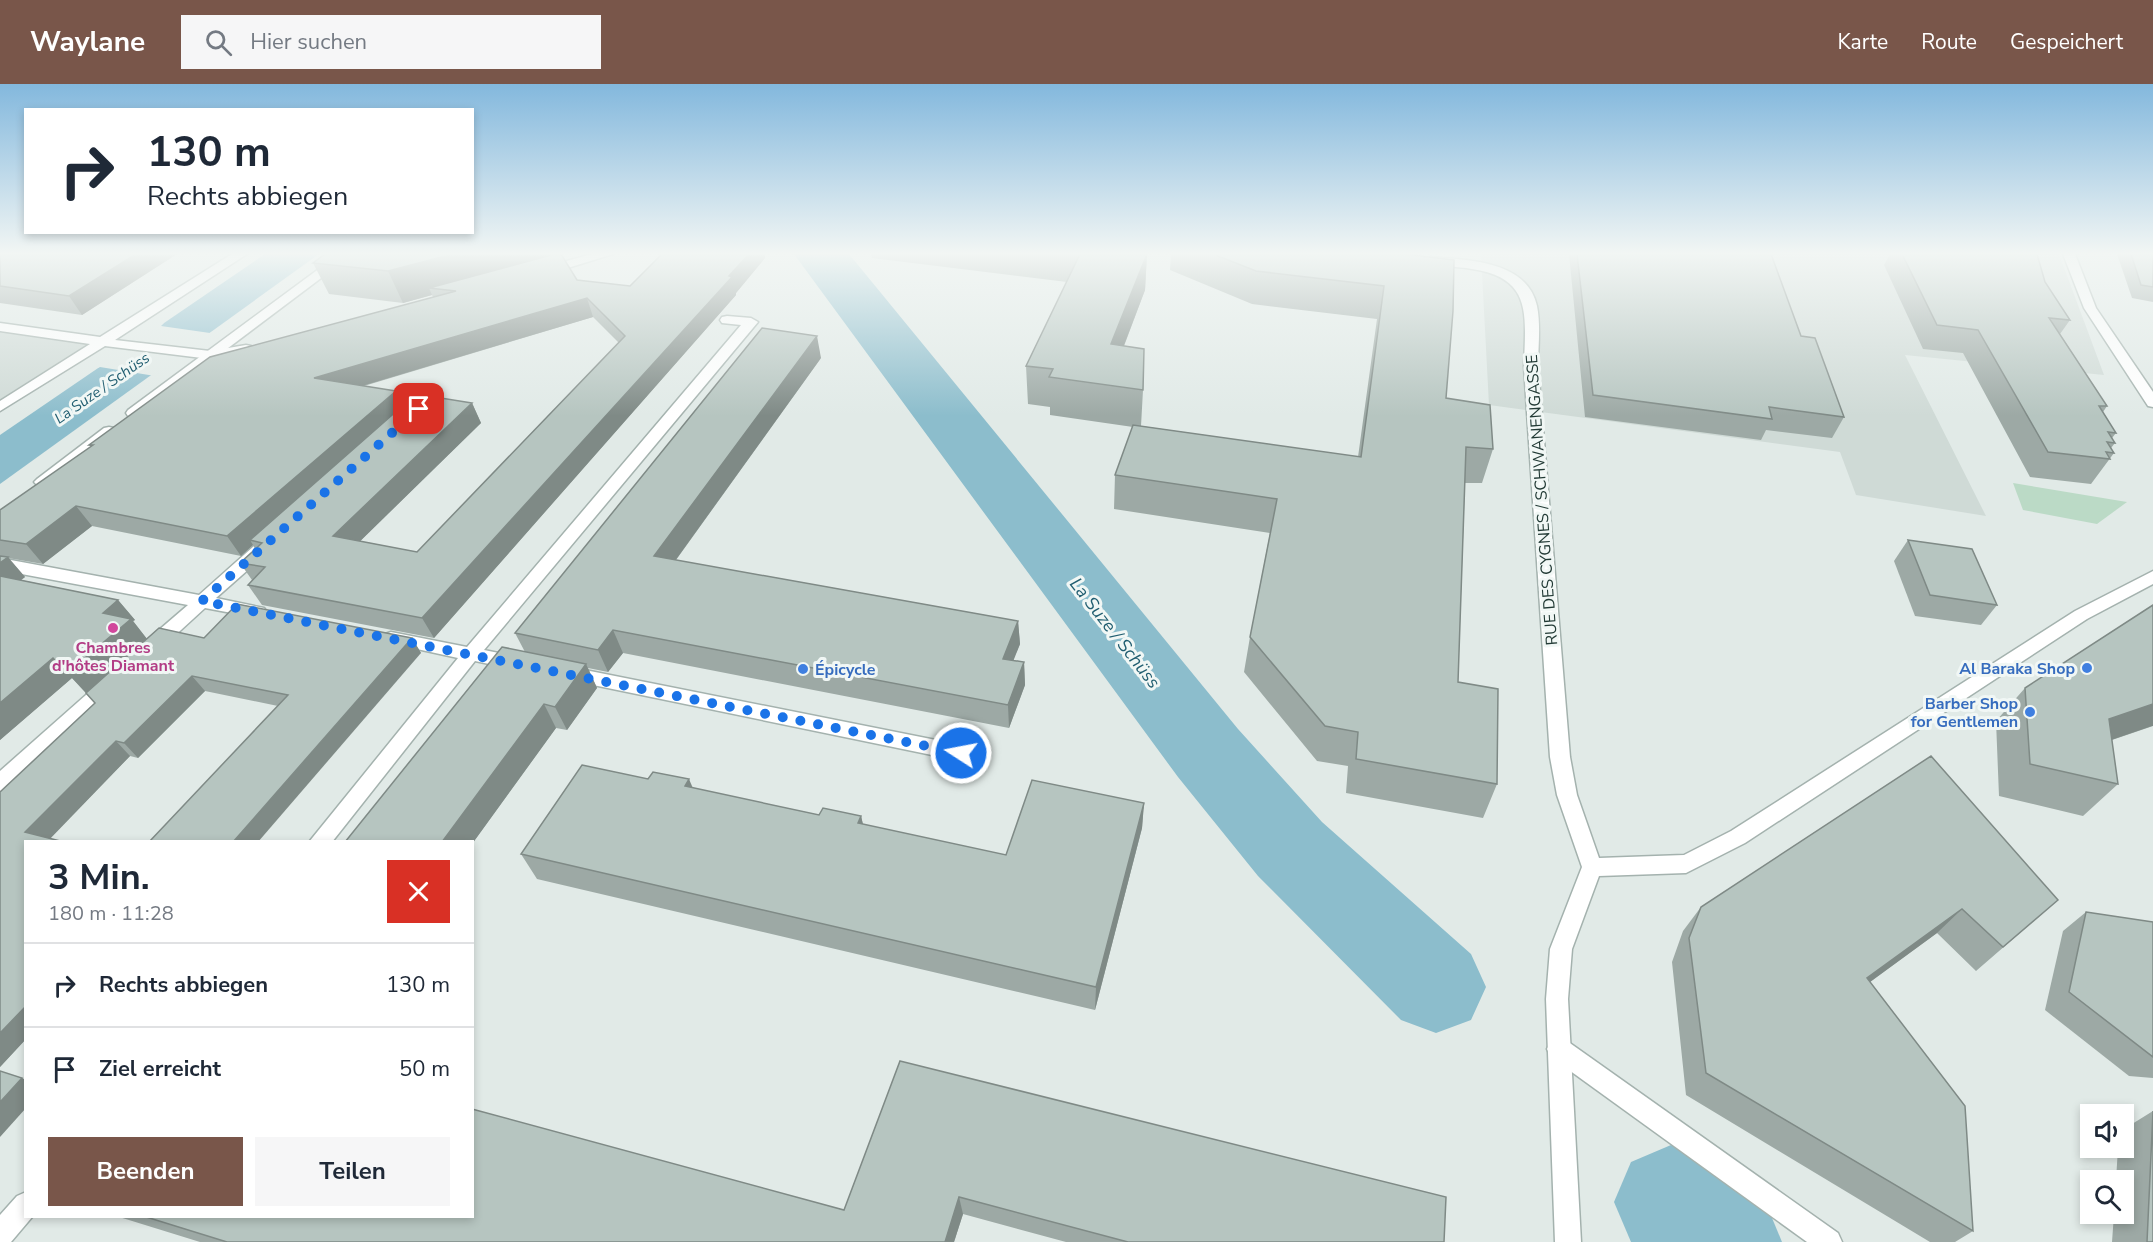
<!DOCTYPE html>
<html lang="de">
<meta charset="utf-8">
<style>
body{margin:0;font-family:"Nunito Sans",sans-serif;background:#f6f6f7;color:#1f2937;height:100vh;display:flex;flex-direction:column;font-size:22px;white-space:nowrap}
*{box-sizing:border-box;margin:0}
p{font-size:20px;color:#747a83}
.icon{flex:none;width:33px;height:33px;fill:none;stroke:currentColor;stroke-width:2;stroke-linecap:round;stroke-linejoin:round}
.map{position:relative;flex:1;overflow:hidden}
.sheet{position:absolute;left:24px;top:756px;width:450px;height:378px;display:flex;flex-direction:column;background:#fff;border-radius:0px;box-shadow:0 3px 9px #0003}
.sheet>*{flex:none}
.banner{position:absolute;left:24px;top:24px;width:450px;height:126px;border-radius:0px;box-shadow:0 3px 9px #0003;background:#fff;color:#1f2937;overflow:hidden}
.fabs{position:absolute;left:2080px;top:1020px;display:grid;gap:12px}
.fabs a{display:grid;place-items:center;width:54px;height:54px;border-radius:0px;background:#fff;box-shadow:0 3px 9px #0003;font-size:30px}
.pin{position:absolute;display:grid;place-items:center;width:51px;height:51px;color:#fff;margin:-26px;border-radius:12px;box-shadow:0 3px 9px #0006}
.me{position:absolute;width:66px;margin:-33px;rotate:281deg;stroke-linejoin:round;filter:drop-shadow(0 0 4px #0008)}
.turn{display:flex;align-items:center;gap:21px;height:126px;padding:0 24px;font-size:27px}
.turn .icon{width:78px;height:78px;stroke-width:2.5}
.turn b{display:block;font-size:42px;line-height:51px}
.round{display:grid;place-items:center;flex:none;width:63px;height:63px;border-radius:0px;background:#f6f6f7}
.overview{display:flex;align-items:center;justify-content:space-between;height:102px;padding:0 24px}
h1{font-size:36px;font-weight:700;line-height:45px}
.button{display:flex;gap:12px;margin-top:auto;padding:12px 24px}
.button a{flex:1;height:69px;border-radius:0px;background:#79564a;color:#fff;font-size:24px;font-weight:700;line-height:69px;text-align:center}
.button a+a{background:#f6f6f7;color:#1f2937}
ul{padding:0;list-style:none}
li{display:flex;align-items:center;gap:18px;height:84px;padding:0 24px;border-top:2px solid #e0e1e3}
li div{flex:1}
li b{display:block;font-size:22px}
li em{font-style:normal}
header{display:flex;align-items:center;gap:36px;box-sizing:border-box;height:84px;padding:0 30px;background:#79564a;color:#fff}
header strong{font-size:28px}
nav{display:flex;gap:33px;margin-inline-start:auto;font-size:21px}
.search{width:420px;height:54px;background:#f6f6f7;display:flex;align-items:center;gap:15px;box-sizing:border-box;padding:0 21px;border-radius:0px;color:#747a83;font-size:22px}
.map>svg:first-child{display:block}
.built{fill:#cfdad6}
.green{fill:#bbdac6}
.water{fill:#8cbdcc}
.pier{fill:#e1eae7}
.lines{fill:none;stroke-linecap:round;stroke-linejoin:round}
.river{fill:#8cbdcc;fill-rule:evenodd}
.minor-casing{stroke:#a4b2ae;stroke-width:3}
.tertiary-casing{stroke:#a4b2ae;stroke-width:3}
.minor{fill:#fff;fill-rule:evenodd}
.tertiary{fill:#fff;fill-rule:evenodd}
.wall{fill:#9da9a5;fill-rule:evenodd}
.shaded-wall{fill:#7f8a86}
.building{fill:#b6c5c0;stroke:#7f8a86;stroke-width:1.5}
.route{stroke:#1a73e8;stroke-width:10;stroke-dasharray:0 18}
.hotel-dot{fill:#d1479c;stroke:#f1f7f5;stroke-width:2}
.shop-dot{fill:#3f7fe0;stroke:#f1f7f5;stroke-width:2}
.labels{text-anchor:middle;stroke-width:6;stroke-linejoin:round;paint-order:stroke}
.far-water-label{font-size:15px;font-style:italic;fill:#215e71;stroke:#f1f7f5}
.street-label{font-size:16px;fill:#223a35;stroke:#f1f7f5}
.hotel-label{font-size:16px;font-weight:bold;fill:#b23c85;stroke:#f1f7f5}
.shop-label{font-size:16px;font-weight:bold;fill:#366cbe;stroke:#f1f7f5;text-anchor:end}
.water-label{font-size:18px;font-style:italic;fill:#215e71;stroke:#f1f7f5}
</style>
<header>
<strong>Waylane</strong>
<div class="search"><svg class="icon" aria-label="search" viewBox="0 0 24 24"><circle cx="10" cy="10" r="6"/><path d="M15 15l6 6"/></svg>Hier suchen</div>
<nav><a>Karte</a><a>Route</a><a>Gespeichert</a></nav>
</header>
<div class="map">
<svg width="2153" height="1158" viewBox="0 0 2153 1158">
<rect width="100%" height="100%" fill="#e1eae7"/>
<!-- built -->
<g class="built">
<path d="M 1481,170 L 2059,170 L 2104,291 L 1905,271 L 1986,432 L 1856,411 L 1840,368 L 1489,321 Z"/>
<path d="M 0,243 L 100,258 L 0,323 Z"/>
</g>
<!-- green -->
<path class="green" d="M 2013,399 L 2127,418 L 2097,440 L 2023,426 Z"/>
<!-- water -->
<path class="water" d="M 265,170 L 319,170 L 0,400 L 0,351 Z"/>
<!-- pier -->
<path class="pier" d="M 164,239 L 161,242 L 210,249 L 215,246 L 217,248 L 155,292 L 100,283 L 95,285 L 156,241 Z"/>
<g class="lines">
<!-- river -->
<g class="river">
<path d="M 794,170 L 849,170 L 1238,645 L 1322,738 L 1471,870 L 1486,903 L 1471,936 L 1436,949 L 1401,936 L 1258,792 L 1178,693 Z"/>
<path d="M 1671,1061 L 1711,1078 L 1765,1117 L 1782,1158 L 1631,1158 L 1614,1118 L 1631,1078 Z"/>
</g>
<!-- minor casing -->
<g class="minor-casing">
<g id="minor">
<path d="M 339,170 L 353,170 L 138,332 L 128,332 L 126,329 L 128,326 Z"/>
<path d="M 727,232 L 751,234 L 758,238 L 484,566 L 523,574 L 526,579 L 523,584 L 517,586 L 475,577 L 332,758 L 309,758 L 458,574 L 385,558 L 382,554 L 385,550 L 391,548 L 467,563 L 741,241 L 722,239 L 720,236 L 722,233 Z"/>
<path d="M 109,343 L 114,344 L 116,347 L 114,350 L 47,401 L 37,401 L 34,398 L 37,395 L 104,344 Z"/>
<path d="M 260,461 L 266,462 L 268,466 L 266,470 L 216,514 L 264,524 L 267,528 L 264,532 L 258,534 L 205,524 L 157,568 L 151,569 L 145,568 L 142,563 L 145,558 L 188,521 L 0,486 L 0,474 L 199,511 L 254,462 Z"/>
<path d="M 570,583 L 961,661 L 968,664 L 971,669 L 968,674 L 961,677 L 564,595 L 561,590 L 564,585 Z"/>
<path d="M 110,593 L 116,595 L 119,600 L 116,605 L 7,705 L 0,707 L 0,687 L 104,595 Z"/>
<path d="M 1559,954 L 1567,957 L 1838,1149 L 1842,1158 L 1807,1158 L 1551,973 L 1547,965 L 1551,957 Z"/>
<path d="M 26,1108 L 26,1132 L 33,1132 L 11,1158 L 0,1158 L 0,1131 L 17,1112 Z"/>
</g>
</g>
<!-- tertiary casing -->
<g class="tertiary-casing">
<g id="tertiary">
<path d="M 232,170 L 247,170 L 115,256 L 210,267 L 246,261 L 251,262 L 253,265 L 251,268 L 210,275 L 105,262 L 0,327 L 0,317 L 90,260 L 0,247 L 0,239 L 100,253 Z"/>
<path d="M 592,170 L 613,170 L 545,191 L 539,187 L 541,184 Z"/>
<path d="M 2063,170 L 2075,170 L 2096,224 L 2153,308 L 2153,323 L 2148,322 L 2084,224 Z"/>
<path d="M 1430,173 C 1467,176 1527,176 1537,222 C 1541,242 1538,263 1538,283 L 1570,673 L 1577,711 L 1599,774 L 1684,771 L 1731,747 L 2075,527 L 2153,487 L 2153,500 L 2087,535 L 1745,759 L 1686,789 L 1599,792 L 1572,865 L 1568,915 L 1581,1158 L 1555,1158 L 1546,915 L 1550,865 L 1582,783 L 1557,711 L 1550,673 L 1524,283 C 1525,233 1534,194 1472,185 C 1457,182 1441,183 1426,180 L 1424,177 Z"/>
</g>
</g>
<!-- minor -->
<use href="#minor" class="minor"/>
<!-- tertiary -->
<use href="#tertiary" class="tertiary"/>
</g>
<!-- wall -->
<g class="wall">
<path d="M 0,170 L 177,170 L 82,231 L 0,219 Z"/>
<path d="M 871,170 L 1147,170 L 1145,206 L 1124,262 L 1143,306 L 1141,342 L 1358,373 L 1377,235 L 1252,220 L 1170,186 L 1171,170 L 1404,170 L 1446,314 L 1493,365 L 1482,399 L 1465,399 L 1458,598 L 1497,700 L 1483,734 L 1346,709 L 1348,682 L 1317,677 L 1244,588 L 1250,553 L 1270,449 L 1114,425 L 1115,391 L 1133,343 L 1050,331 L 1050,323 L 1028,320 L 1026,282 L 1067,198 L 872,174 Z"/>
<path d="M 1569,170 L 1771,170 L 1801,252 L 1844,333 L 1832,354 L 1766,346 L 1761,356 L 1585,333 Z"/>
<path d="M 1890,170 L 2037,170 L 2045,198 L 2070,236 L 2060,250 L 2107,322 L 2103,328 L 2116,349 L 2112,354 L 2115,359 L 2111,364 L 2114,369 L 2091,400 L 2030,393 L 1963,269 L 1923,265 L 1884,181 Z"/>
<path d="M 2117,170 L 2153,170 L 2153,218 L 2132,214 Z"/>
<path d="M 765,174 L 736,209 L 736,211 L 434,554 L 262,521 L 248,501 L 252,496 L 240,479 L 255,465 L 253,461 L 241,472 L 92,442 L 43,480 L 8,474 L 25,493 L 21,496 L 118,516 L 135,536 L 133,537 L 147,555 L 412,554 L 421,569 L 278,622 L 205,607 L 138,674 L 130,672 L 50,754 L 26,955 L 0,983 L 0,708 L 95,619 L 72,594 L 0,656 L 0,426 L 91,363 L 89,361 L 433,213 L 432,211 L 403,219 L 329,210 L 313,179 L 577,196 L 630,202 ZM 593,233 L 619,259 L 417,468 L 360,457 L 481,339 L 472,319 L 403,321 L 364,302 Z"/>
<path d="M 821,274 L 676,476 L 1018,537 L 1020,560 L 1013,576 L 1024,578 L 1025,601 L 1009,644 L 623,569 L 608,588 L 588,584 L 597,604 L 567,646 L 556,644 L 472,760 L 525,568 L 515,549 Z"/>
<path d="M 1908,456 L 1997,521 L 1981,541 L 1915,532 L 1894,477 Z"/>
<path d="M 2153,521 L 2153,642 L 2112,656 L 2118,700 L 2083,732 L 1999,712 L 1996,637 L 2025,604 Z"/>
<path d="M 693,704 L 819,731 L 861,732 L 863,741 L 1006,771 L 1144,719 L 1142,744 L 1095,926 L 537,795 L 521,770 Z"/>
<path d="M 2058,816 L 1976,887 L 1937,849 L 1870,898 L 1973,1147 L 1955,1158 L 1930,1158 L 1686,1011 L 1672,878 L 1683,847 L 1701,823 Z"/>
<path d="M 2086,828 L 2153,838 L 2153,994 L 2129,992 L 2045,926 L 2063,847 Z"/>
<path d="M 900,977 L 1444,1158 L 1066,1158 L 963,1130 L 954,1158 L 200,1158 L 116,1132 L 472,1132 L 844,1126 Z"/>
<path d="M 2153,1027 L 2153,1158 L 2112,1158 L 2114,1130 L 2124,1130 L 2124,1096 L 2116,1096 L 2118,1064 L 2124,1064 L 2124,1045 Z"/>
</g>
<!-- shaded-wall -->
<g class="shaded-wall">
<path d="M 136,170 L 177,170 L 82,231 L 69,212 Z"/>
<path d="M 453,170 L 557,170 L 429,204 L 432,211 L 403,219 L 388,187 Z"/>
<path d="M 749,170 L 765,170 L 765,174 L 736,209 L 736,211 L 434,554 L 422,534 Z"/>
<path d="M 1147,170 L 1145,206 L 1110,298 L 1111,260 Z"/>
<path d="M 587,214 L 593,233 L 325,313 L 314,294 Z"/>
<path d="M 817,252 L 821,274 L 662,495 L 654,472 Z"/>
<path d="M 396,307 L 406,326 L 250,456 L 253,461 L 241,472 L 227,452 Z"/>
<path d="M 472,319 L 481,339 L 345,472 L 333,452 Z"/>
<path d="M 76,422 L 92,442 L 43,480 L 26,460 Z"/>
<path d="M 8,473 L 25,493 L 4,509 L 0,505 L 0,479 Z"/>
<path d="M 118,516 L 135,536 L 133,537 L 147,555 L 86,609 L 72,594 L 0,656 L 0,619 Z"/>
<path d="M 1018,537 L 1020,560 L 1005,598 L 1003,575 Z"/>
<path d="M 613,546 L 623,569 L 608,588 L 598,566 Z"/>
<path d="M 412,554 L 421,569 L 258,758 L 233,758 Z"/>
<path d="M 1024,578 L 1025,601 L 1009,644 L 1008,621 Z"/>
<path d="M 586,580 L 597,604 L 567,646 L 555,623 Z"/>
<path d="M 192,592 L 205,607 L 138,674 L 124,659 Z"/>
<path d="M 544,620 L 556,644 L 472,760 L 472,758 L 442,758 Z"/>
<path d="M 2153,620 L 2153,642 L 2152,642 L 2076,668 L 2109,635 Z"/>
<path d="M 116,657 L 130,672 L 47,758 L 25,748 Z"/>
<path d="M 689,695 L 700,721 L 685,702 Z"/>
<path d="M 1144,719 L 1142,744 L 1095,926 L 1096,903 Z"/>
<path d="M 861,732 L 867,757 L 858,739 Z"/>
<path d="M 1962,825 L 1937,849 L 1844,917 L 1867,894 Z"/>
<path d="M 26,922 L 26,955 L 0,983 L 0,949 Z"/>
<path d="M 22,994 L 26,996 L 26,1024 L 0,1053 L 0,1018 Z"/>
<path d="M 959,1113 L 963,1130 L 954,1158 L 945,1158 Z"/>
</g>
<!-- building -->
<g class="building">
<path d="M 0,170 L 136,170 L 69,212 L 0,202 Z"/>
<path d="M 325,170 L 453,170 L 388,187 L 313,179 Z"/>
<path d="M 555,170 L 561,170 L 577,196 L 630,202 L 662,170 L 749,170 L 729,192 L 732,193 L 422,534 L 248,501 L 265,483 L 240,479 L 262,459 L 250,456 L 416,310 L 472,319 L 333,452 L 417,468 L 625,252 L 587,214 L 314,294 L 396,307 L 227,452 L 76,422 L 26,460 L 0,456 L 0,426 L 93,361 L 89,361 L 210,273 L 456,207 L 429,204 Z"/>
<path d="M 1080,170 L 1147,170 L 1111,260 L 1144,265 L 1143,306 L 1049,293 L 1053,285 L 1026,282 Z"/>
<path d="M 1213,170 L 1404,170 L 1454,176 L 1453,227 L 1446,314 L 1490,321 L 1493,365 L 1466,363 L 1458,598 L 1498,605 L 1497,700 L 1356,675 L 1358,648 L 1325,642 L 1250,553 L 1277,415 L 1115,391 L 1133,341 L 1361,373 L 1384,202 L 1256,187 Z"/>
<path d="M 1577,170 L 1771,170 L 1801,252 L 1815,254 L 1844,333 L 1769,323 L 1772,335 L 1593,311 Z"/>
<path d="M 1902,170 L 2037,170 L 2045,198 L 2070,236 L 2049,234 L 2107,322 L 2099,322 L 2116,349 L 2108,348 L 2115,359 L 2107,358 L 2114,369 L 2106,368 L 2110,375 L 2048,368 L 1978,246 L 1937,241 Z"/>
<path d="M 2131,170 L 2153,170 L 2153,203 L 2141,201 Z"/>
<path d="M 762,244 L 817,252 L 654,472 L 1018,537 L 1003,575 L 1024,578 L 1008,621 L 613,546 L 598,566 L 515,549 Z"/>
<path d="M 1908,456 L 1972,465 L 1997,521 L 1930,511 Z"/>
<path d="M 0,472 L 8,473 L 0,479 Z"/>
<path d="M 0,492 L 118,516 L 103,529 L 131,535 L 67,589 L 53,574 L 0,619 Z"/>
<path d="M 237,520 L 412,554 L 233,758 L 149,758 L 288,611 L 192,592 L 124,659 L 116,657 L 25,748 L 64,758 L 26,758 L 26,922 L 0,949 L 0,708 L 95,619 L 86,609 L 159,544 L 204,554 Z"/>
<path d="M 2153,521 L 2153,620 L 2109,635 L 2118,700 L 2030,680 L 2025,604 Z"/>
<path d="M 502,563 L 586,580 L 555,623 L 544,620 L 442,758 L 345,758 Z"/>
<path d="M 1931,672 L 2058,816 L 2003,863 L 1962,825 L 1867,894 L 1965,1022 L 1973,1147 L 1706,989 L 1689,854 L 1701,823 Z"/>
<path d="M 582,681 L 648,695 L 653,688 L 689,695 L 685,702 L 819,731 L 823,724 L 861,732 L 858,739 L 1006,771 L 1032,696 L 1144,719 L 1096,903 L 521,770 Z"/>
<path d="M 2086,828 L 2153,838 L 2153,973 L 2069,908 Z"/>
<path d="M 900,977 L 1446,1113 L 1444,1158 L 1128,1158 L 959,1113 L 945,1158 L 227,1158 L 143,1132 L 472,1132 L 472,1025 L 844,1126 Z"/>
<path d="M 0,987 L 22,994 L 0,1018 Z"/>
<path d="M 2153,1027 L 2153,1158 L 2147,1158 Z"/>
</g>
<!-- sky -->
<linearGradient id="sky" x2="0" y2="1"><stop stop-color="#83b8dd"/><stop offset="0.51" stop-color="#f2f6f4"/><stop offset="1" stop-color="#f2f6f4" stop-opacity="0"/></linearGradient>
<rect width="2153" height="332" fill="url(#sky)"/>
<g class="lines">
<!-- route -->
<path class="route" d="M 419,325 L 202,517 L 961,669"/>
</g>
<!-- markers -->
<circle class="hotel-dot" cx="113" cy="544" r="6"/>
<g class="shop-dot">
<circle cx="2087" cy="584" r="6"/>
<circle cx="803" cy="585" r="6"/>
<circle cx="2030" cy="628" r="6"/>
</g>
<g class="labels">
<!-- far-water labels -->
<g class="far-water-label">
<text transform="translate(102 304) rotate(-35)" y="5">La Suze / Schüss</text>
</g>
<!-- street labels -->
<g class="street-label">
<text transform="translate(1541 416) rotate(-94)" y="6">RUE DES CYGNES / SCHWANENGASSE</text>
</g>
<!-- hotel labels -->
<g class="hotel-label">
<text x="113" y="569">Chambres<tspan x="113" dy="18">d'hôtes Diamant</tspan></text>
</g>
<!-- shop labels -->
<g class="shop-label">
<text x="2075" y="590">Al Baraka Shop</text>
<text x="815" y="591" text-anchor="start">Épicycle</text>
<text x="2018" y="625">Barber Shop<tspan x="2018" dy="18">for Gentlemen</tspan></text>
</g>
<!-- water labels -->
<g class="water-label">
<text transform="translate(1115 549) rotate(52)" y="6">La Suze / Schüss</text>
</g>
</g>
</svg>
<div class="fabs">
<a><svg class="icon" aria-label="sound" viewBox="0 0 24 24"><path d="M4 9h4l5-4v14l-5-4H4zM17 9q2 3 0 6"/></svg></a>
<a><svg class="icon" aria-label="search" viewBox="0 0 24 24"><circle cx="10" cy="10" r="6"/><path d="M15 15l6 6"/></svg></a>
</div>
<div class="pin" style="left:419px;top:325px;background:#d93025"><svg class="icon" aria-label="arrive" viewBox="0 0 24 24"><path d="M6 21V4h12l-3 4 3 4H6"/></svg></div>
<svg class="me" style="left:961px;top:669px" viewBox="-20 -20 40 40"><circle r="17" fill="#1a73e8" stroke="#fff" stroke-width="3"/><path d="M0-11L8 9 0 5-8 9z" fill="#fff"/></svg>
<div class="banner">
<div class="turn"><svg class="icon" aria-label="right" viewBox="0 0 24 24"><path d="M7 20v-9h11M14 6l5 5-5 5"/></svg><div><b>130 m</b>Rechts abbiegen</div></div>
</div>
<section class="sheet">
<div class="overview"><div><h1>3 Min.</h1><p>180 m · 11:28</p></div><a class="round" style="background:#d93025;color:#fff"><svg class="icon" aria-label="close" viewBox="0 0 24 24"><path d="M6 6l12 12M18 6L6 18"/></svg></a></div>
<ul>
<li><svg class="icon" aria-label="right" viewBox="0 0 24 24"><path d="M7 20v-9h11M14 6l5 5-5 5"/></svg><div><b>Rechts abbiegen</b></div><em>130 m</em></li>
<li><svg class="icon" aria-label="arrive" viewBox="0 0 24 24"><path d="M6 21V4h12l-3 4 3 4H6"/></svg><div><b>Ziel erreicht</b></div><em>50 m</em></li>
</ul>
<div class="button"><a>Beenden</a><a>Teilen</a></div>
</section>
</div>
